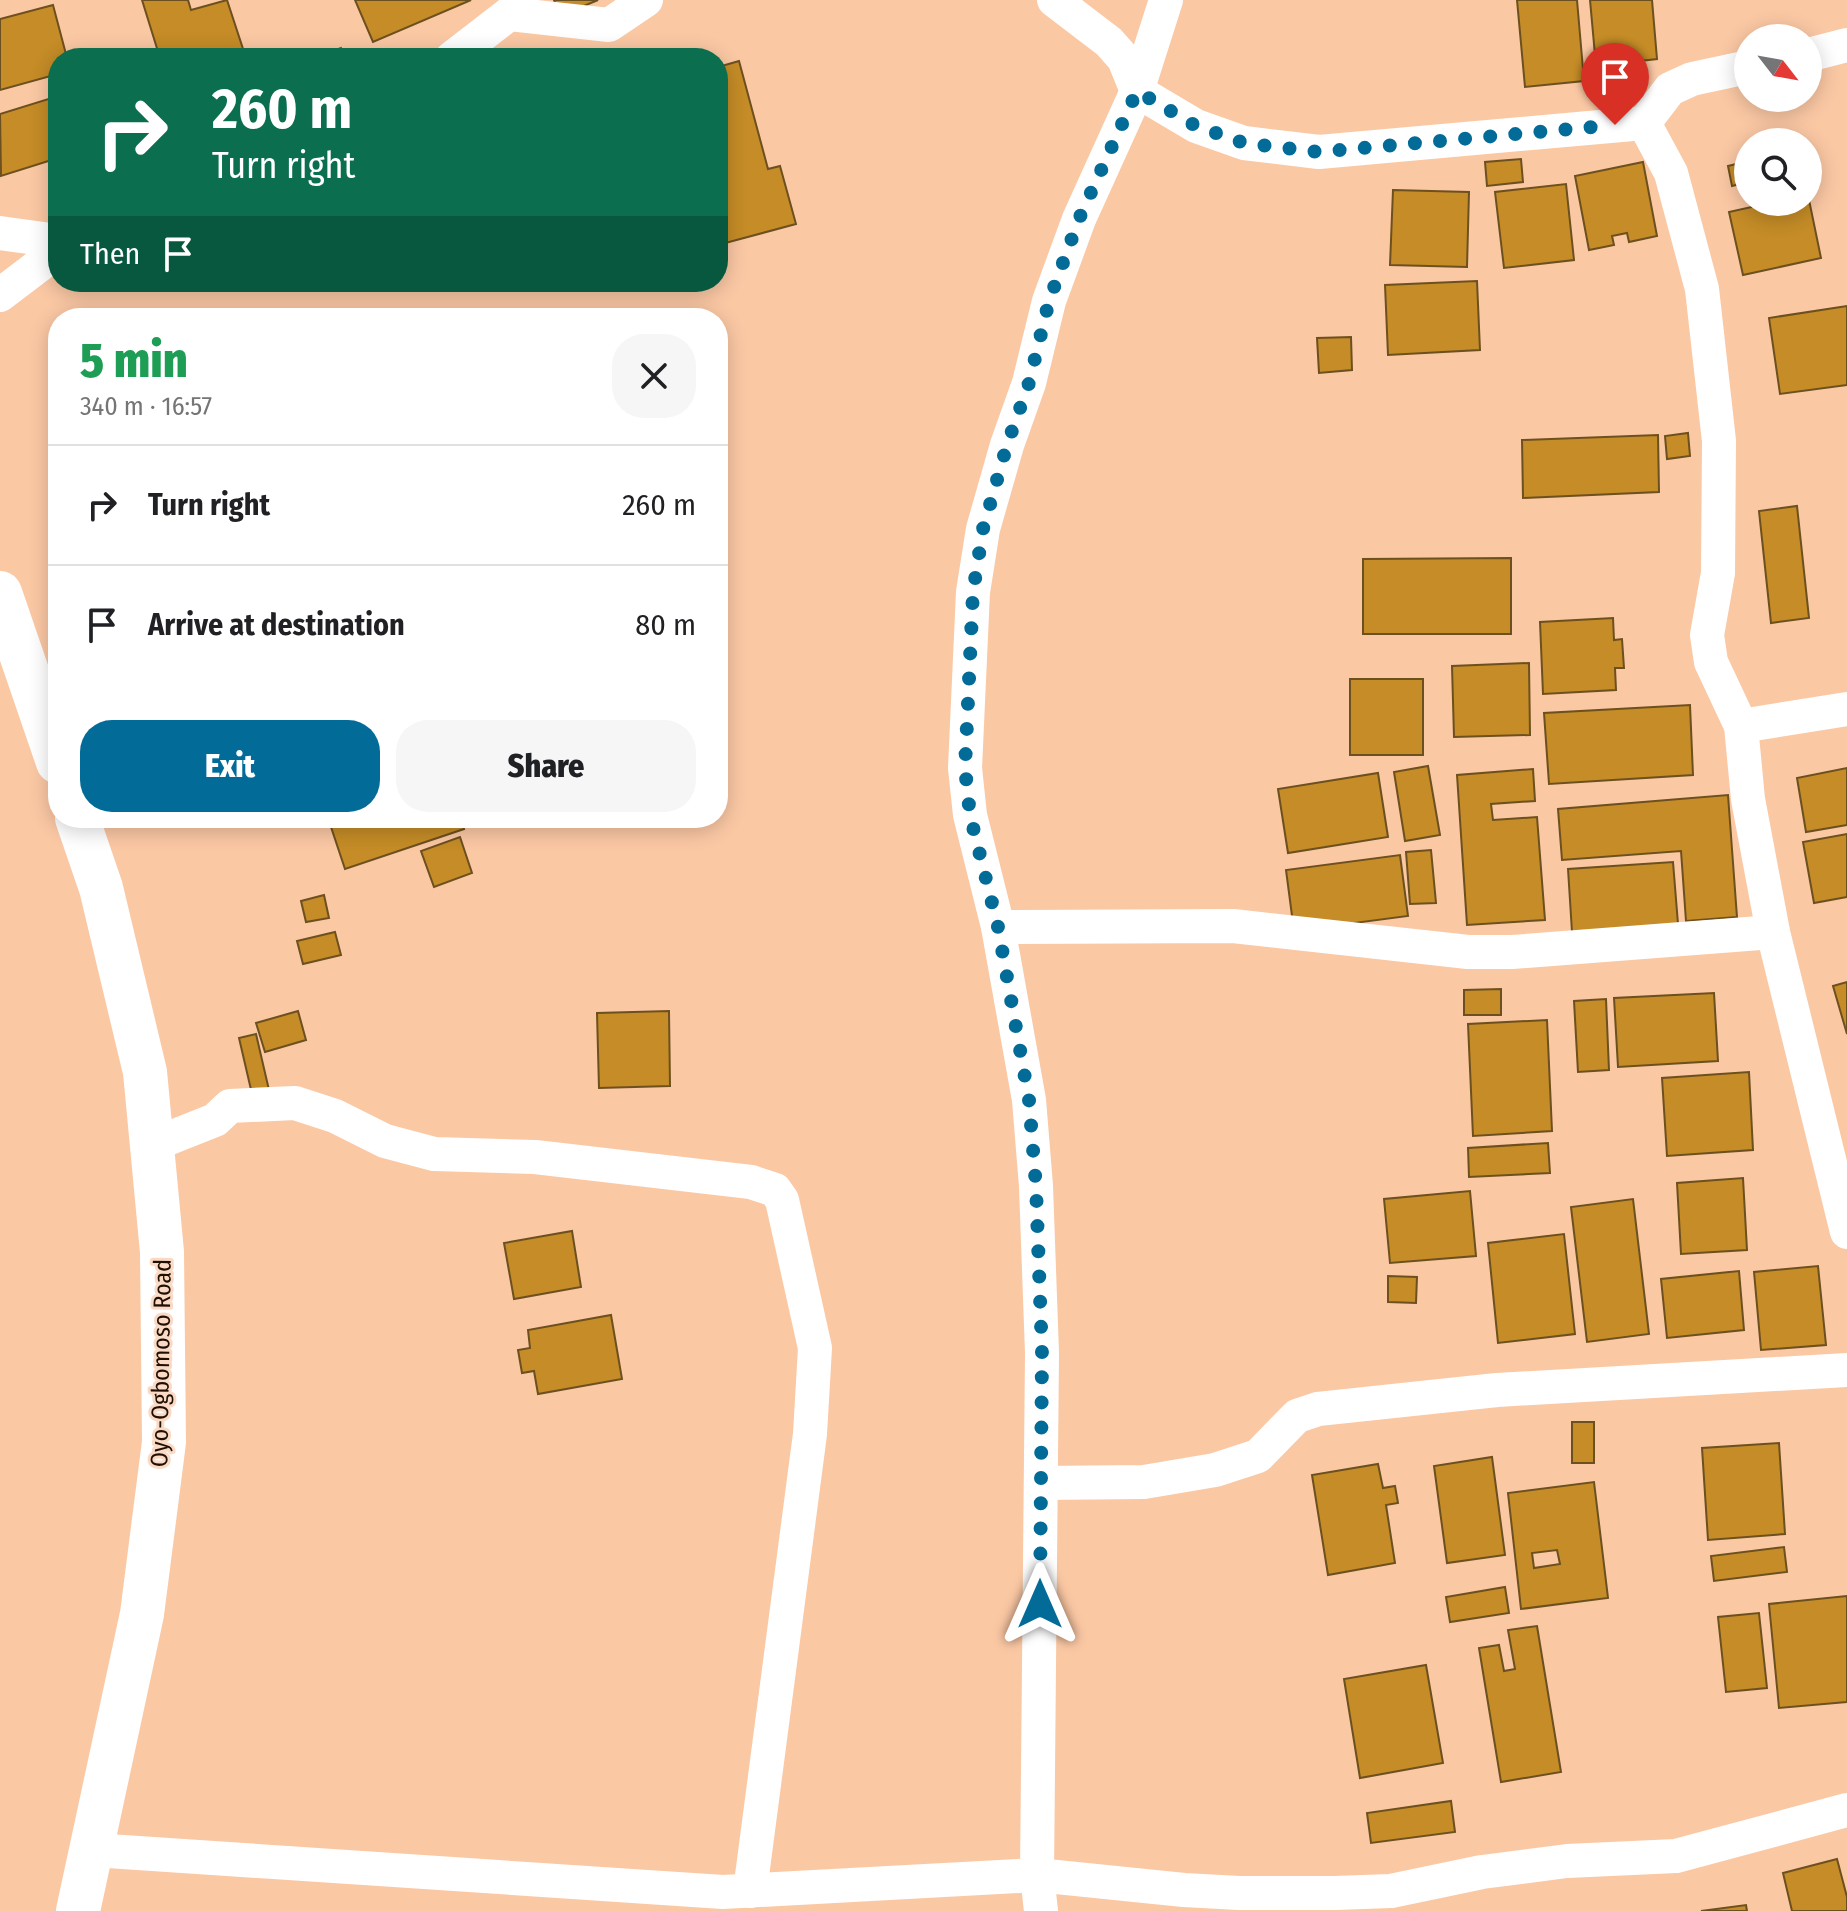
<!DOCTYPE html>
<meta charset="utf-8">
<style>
body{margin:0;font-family:"Fira Sans Condensed",sans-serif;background:#f6f6f6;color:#202124;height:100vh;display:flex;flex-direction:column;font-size:30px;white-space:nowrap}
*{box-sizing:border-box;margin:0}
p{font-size:26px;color:#757577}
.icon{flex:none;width:44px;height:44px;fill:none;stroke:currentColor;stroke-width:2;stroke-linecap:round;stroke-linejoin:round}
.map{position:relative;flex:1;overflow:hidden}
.panel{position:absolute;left:48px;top:308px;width:680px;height:520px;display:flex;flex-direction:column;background:#fff;border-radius:32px;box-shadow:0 4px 20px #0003}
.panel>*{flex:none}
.hud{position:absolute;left:48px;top:48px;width:680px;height:244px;border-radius:32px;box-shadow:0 4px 20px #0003;background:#0b6e4f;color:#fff;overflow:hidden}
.needle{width:52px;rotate:121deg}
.controls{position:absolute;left:1734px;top:24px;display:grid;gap:16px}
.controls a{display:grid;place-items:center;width:88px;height:88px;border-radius:50%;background:#fff;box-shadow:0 4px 20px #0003;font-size:40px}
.pin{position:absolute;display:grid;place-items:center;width:68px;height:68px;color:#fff;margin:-82px -34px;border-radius:50% 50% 50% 0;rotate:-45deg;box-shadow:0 0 8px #0007}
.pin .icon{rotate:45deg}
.me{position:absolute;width:88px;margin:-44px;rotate:0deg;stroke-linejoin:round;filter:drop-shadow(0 0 6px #0008)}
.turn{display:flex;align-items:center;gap:28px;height:168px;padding:0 32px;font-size:36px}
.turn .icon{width:104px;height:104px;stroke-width:2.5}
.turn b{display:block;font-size:56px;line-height:68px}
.then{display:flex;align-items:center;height:76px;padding:0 32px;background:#0003;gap:16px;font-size:30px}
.round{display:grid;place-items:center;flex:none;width:84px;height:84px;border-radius:32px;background:#f6f6f6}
.overview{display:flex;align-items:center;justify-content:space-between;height:136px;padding:0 32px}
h1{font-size:48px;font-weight:800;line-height:60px;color:#1e9e55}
.action{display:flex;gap:16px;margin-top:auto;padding:16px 32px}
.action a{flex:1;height:92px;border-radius:32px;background:#026b98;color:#fff;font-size:32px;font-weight:800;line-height:92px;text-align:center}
.action a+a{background:#f6f6f6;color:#202124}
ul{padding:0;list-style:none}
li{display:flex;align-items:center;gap:24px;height:120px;padding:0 32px;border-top:2px solid #e0e0e0}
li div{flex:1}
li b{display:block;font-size:30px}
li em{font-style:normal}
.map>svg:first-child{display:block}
.building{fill:#c58c27;stroke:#6d501f;stroke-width:2;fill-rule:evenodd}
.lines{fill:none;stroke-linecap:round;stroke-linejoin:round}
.street{stroke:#fff;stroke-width:34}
.highway{stroke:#fff;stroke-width:44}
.route{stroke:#026b98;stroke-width:14;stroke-dasharray:0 25.2}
.labels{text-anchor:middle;stroke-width:6;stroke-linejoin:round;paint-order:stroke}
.street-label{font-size:24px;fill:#1f0e02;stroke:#fadac5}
</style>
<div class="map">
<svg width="1847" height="1911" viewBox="0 0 1847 1911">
<rect width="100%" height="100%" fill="#fbc8a4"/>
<!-- building -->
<g class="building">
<path d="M 142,0 L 188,0 L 191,10 L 227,0 L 246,58 L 160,58 Z"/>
<path d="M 355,0 L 471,0 L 373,42 Z"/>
<path d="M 554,0 L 598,0 L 560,16 Z"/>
<path d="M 1517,0 L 1577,0 L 1584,81 L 1525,87 Z"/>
<path d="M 1590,0 L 1652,0 L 1657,59 L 1596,66 Z"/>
<path d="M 53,5 L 67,58 L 58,58 L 58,74 L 0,90 L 0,19 Z"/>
<path d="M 341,48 L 345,58 L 313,58 Z"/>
<path d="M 739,61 L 768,169 L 780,166 L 796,224 L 718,245 L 718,67 Z"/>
<path d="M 58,96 L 58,158 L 1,176 L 0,114 Z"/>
<path d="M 1744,147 L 1748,147 L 1748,182 L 1732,186 L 1728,166 L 1748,161 Z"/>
<path d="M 1521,159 L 1523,182 L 1487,186 L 1485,162 Z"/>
<path d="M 1643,162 L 1657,236 L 1629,242 L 1627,233 L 1612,236 L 1614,245 L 1589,250 L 1575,176 Z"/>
<path d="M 1566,184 L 1574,260 L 1504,268 L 1495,192 Z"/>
<path d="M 1393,190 L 1469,192 L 1467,267 L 1390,265 Z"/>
<path d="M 1808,195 L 1821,258 L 1743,275 L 1729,212 L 1774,202 L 1808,202 Z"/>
<path d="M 1477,281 L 1480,350 L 1388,355 L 1385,285 Z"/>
<path d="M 1847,306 L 1847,385 L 1780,394 L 1769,318 Z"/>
<path d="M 1351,337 L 1352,370 L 1319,373 L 1317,338 Z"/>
<path d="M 1688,433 L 1690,456 L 1667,459 L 1665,436 Z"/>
<path d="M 1658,435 L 1659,492 L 1523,498 L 1522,440 Z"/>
<path d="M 1797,506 L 1809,618 L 1771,623 L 1759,511 Z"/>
<path d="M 1511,558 L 1511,634 L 1363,634 L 1363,559 Z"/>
<path d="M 1613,618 L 1614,640 L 1622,639 L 1624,668 L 1615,668 L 1616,690 L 1543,694 L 1540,622 Z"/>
<path d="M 1529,663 L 1530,735 L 1454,737 L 1452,666 Z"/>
<rect x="1350" y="679" width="73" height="76"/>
<path d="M 1690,705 L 1693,775 L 1549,784 L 1544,713 Z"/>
<path d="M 1428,766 L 1440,835 L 1405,841 L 1394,772 Z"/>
<path d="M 1847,768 L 1847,825 L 1806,832 L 1797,778 Z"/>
<path d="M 1533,769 L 1535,801 L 1491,804 L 1493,820 L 1537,817 L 1545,920 L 1467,925 L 1457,775 Z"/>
<path d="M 1378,773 L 1388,837 L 1288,853 L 1278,789 Z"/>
<path d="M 1728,795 L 1737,917 L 1686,921 L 1681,851 L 1562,860 L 1558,809 Z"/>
<path d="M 328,818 L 476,818 L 462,823 L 464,829 L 345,869 Z"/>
<path d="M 1847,834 L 1847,897 L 1814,903 L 1803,842 Z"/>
<path d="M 460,837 L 472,873 L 434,887 L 421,851 Z"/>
<path d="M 1431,850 L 1436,903 L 1410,904 L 1406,852 Z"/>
<path d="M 1400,855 L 1408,916 L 1294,931 L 1286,870 Z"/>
<path d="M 1673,862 L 1678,924 L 1572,932 L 1568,869 Z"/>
<path d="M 324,895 L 329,918 L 306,922 L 301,901 Z"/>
<path d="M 335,932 L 341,955 L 303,964 L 297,941 Z"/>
<path d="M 1847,982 L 1847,1034 L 1833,986 Z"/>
<path d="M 1501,989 L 1501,1015 L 1464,1015 L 1464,990 Z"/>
<path d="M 1714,993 L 1718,1061 L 1618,1067 L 1614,998 Z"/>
<path d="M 1606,999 L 1609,1070 L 1578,1072 L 1574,1001 Z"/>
<path d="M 298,1011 L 306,1040 L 265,1052 L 256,1023 Z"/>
<path d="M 669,1011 L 670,1086 L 599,1088 L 597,1013 Z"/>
<path d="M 1547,1020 L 1552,1131 L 1473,1136 L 1468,1024 Z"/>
<path d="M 256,1034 L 269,1090 L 252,1094 L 239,1038 Z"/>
<path d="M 1749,1072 L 1753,1150 L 1667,1156 L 1662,1078 Z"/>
<path d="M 1548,1143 L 1550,1173 L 1469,1177 L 1468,1148 Z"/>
<path d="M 1743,1178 L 1747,1250 L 1681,1254 L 1677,1183 Z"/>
<path d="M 1470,1191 L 1476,1256 L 1390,1263 L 1384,1199 Z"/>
<path d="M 1633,1199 L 1649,1334 L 1587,1342 L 1571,1207 Z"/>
<path d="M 572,1231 L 581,1287 L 514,1299 L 504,1243 Z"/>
<path d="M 1564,1234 L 1575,1334 L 1498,1343 L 1488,1243 Z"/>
<path d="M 1818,1266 L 1826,1345 L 1761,1350 L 1754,1272 Z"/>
<path d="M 1739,1271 L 1744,1330 L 1667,1338 L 1661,1279 Z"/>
<path d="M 1388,1276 L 1417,1277 L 1416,1303 L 1388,1302 Z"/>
<path d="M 611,1315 L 622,1379 L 538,1394 L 534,1371 L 522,1373 L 518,1350 L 530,1348 L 528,1330 Z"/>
<rect x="1572" y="1422" width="22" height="41"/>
<path d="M 1779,1443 L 1785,1534 L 1708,1540 L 1702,1448 Z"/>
<path d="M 1492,1457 L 1505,1555 L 1447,1563 L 1434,1466 Z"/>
<path d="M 1378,1464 L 1383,1488 L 1395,1486 L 1398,1503 L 1386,1505 L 1395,1563 L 1328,1575 L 1312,1475 Z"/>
<path d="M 1594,1482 L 1608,1598 L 1521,1609 L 1508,1493 ZM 1557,1550 L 1560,1564 L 1534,1568 L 1532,1553 Z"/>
<path d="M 1784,1547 L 1787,1572 L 1714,1581 L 1711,1556 Z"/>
<path d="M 1505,1587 L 1509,1613 L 1450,1622 L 1446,1597 Z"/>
<path d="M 1847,1596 L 1847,1702 L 1779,1708 L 1769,1604 Z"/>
<path d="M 1759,1613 L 1767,1688 L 1726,1692 L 1718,1617 Z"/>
<path d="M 1537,1626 L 1561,1772 L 1501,1782 L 1479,1648 L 1499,1645 L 1504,1671 L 1515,1669 L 1508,1630 Z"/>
<path d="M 1426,1665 L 1443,1763 L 1360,1778 L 1344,1679 Z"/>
<path d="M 1451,1801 L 1455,1832 L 1371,1843 L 1367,1813 Z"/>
<path d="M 1837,1859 L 1847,1897 L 1847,1911 L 1792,1911 L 1783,1873 Z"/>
<path d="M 1746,1905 L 1747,1911 L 1701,1911 Z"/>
</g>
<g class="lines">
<!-- street -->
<g class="street">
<path d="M 1054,0 L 1109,42 L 1124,59 L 1137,91 L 1196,126 L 1244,143 L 1319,152 L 1644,123 L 1671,173 L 1702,289 L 1719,441 L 1718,573 L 1707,635 L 1711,662 L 1741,726 L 1748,799 L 1773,932 L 1847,1232"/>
<path d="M 1808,55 L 1847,45"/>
<path d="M 452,58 L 509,14 L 609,25 L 646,0"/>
<path d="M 1644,123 L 1670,89 L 1692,79 L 1748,67"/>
<path d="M 0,233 L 58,241"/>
<path d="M 0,295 L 58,251"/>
<path d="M 1741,726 L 1847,709"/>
<path d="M 998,927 L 1233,926 L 1468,952 L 1512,952 L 1773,932"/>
<path d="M 152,1145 L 215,1120 L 230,1106 L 295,1103 L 335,1116 L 385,1141 L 434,1154 L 535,1157 L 751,1182 L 775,1190 L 782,1200 L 815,1348 L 810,1434 L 750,1891"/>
<path d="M 1041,1483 L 1144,1482 L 1215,1470 L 1258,1456 L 1297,1416 L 1318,1409 L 1497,1390 L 1847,1370"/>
<path d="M 93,1850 L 723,1892 L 1037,1875 L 1184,1890 L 1239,1893 L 1335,1893 L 1391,1891 L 1482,1872 L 1567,1861 L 1676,1856 L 1847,1810"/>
<path d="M 1041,1911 L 1037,1875 L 1042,1353 L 1036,1186 L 1029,1100 L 998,927 L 970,815 L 965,768 L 973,592 L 983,529 L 1007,445 L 1029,383 L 1049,301 L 1079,219 L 1137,91 L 1166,0"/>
</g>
<!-- highway -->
<g class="highway">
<path d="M 0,593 L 58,762"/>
<path d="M 77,818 L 101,888 L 145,1072 L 162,1252 L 164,1442 L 142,1614 L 78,1911"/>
</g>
</g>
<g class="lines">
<!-- route -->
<path class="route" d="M 1040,1604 L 1042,1353 L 1036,1186 L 1029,1100 L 998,927 L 970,815 L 965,768 L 973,592 L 983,529 L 1007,445 L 1029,383 L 1049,301 L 1079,219 L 1137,91 L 1196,126 L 1244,143 L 1319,152 L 1615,125"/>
</g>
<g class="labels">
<!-- street labels -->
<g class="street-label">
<text transform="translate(161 1363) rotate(-89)" y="8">Oyo-Ogbomoso Road</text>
</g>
</g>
</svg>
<div class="controls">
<a><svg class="needle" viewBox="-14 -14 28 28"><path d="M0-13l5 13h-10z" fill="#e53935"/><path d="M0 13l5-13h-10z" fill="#757577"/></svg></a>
<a><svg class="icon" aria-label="search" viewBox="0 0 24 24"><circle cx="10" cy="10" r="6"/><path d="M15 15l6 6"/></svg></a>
</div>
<div class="pin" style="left:1615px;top:125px;background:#d93025"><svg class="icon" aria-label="arrive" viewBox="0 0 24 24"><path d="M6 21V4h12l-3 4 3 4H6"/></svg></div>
<svg class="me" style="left:1040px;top:1604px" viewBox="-20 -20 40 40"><path d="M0-17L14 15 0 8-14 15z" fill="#026b98" stroke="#fff" stroke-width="4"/></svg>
<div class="hud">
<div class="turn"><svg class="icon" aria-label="right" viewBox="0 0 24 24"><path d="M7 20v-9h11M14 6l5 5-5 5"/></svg><div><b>260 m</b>Turn right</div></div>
<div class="then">Then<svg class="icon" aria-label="arrive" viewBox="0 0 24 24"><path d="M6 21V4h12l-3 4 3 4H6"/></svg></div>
</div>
<section class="panel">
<div class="overview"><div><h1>5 min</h1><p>340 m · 16:57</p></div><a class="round"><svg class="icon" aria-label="close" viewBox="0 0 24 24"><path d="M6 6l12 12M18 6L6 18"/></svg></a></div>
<ul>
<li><svg class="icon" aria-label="right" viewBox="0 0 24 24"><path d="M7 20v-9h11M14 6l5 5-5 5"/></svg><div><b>Turn right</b></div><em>260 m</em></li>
<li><svg class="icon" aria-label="arrive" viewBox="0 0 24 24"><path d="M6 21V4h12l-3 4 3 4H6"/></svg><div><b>Arrive at destination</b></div><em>80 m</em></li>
</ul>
<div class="action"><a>Exit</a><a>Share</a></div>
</section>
</div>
